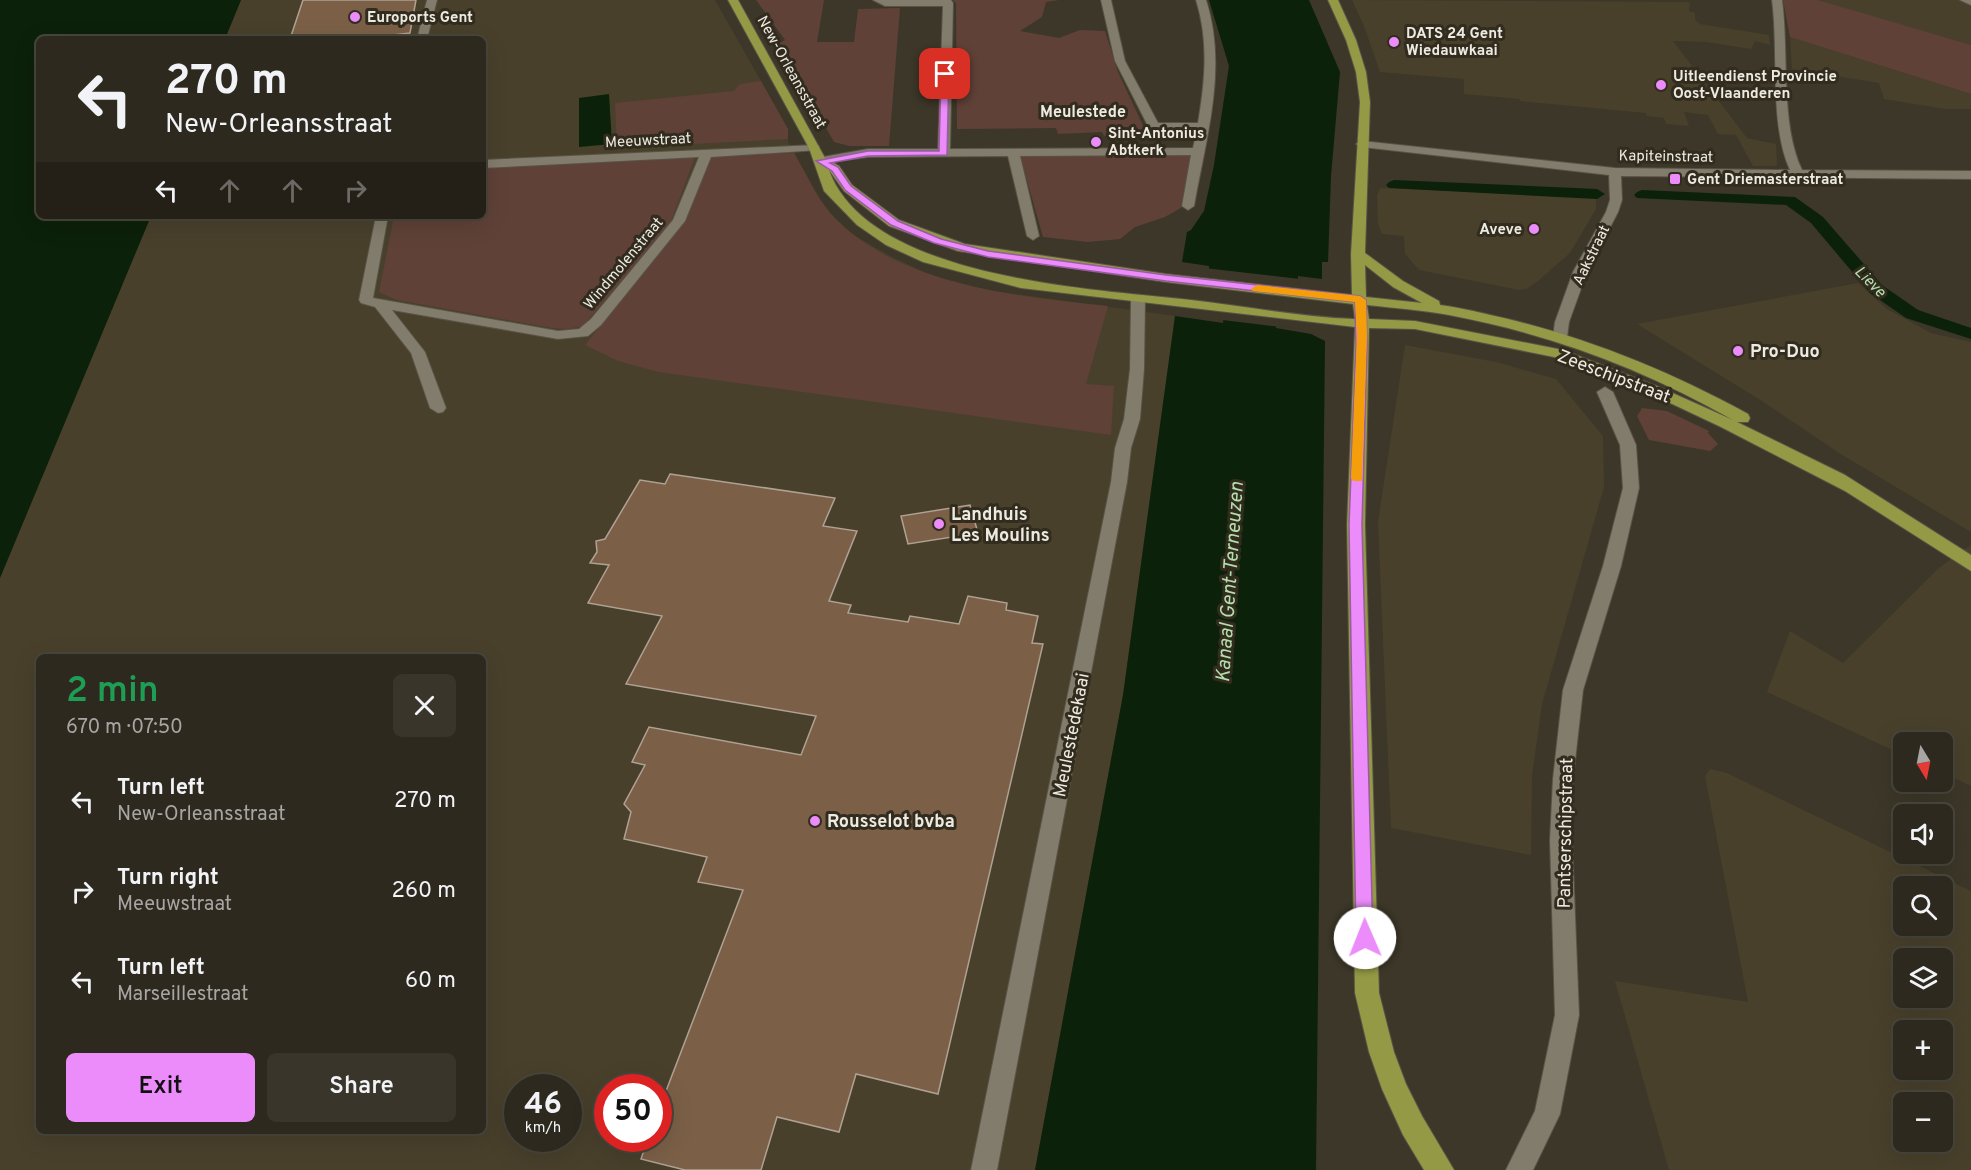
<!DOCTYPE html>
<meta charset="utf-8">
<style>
body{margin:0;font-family:Overpass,sans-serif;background:#39352b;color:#f1f3f6;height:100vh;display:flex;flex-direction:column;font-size:22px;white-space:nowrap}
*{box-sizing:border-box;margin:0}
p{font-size:20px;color:#a7a6a4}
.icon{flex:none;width:33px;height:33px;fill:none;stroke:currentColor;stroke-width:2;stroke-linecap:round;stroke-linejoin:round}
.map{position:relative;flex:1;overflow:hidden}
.panel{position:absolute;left:36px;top:654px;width:450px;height:480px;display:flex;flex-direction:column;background:#2d291e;border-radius:9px;box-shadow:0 6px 24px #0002,0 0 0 2px #48453c}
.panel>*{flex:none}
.guide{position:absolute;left:36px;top:36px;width:450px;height:183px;border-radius:9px;box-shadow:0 6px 24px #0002,0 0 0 2px #48453c;background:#2d291e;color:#f1f3f6;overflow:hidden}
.needle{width:39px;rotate:170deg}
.fabs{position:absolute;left:1893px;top:732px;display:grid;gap:12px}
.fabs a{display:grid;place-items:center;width:60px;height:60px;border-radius:9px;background:#2d291e;box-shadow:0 6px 24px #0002,0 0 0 2px #48453c;font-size:30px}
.speed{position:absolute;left:504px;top:1074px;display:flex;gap:12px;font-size:30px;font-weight:700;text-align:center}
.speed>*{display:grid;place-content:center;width:78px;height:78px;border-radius:50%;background:#2d291e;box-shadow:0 6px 24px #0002,0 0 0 2px #48453c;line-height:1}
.speed small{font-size:15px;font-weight:400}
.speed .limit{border:9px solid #d22;background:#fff;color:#111}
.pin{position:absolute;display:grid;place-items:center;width:51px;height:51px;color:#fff;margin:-26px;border-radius:12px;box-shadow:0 3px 9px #0006}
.me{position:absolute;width:66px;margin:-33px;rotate:359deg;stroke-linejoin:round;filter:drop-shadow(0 0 4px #0008)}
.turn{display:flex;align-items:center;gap:21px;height:126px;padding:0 30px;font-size:27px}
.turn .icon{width:78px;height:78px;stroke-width:2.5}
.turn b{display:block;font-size:42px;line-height:51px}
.lanes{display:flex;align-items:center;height:57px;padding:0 30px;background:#0003;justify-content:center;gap:30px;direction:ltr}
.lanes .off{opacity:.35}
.round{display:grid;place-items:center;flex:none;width:63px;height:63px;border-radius:9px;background:#39352b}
.summary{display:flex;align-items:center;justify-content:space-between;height:102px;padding:0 30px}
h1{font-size:36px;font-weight:600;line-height:45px;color:#1e9e55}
.button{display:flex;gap:12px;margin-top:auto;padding:12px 30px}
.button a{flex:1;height:69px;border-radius:9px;background:#ec8cfa;color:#111;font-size:24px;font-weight:600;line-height:69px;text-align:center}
.button a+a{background:#39352b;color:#f1f3f6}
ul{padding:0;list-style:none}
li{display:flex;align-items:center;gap:18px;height:90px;padding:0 30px}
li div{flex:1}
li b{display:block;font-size:22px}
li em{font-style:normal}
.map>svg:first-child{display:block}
.built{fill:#48402b;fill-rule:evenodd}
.green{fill:#5f4137}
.water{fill:#0c2109}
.pier{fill:#3c3728}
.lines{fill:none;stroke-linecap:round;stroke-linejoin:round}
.canal{fill:#0c2109;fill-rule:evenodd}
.building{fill:#7b6047;stroke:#afa194;stroke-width:1.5}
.minor-casing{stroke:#585347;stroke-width:2}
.major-casing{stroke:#585347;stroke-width:2}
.minor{fill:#827c6c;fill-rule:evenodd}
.major{fill:#939944;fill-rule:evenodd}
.route{fill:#ec8cfa;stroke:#995ba2;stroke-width:1.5}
.slow{fill:#f59e0b}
.poi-dot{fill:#ec8cfa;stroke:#322c1f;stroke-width:2}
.labels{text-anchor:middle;stroke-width:6;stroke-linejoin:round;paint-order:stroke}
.far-poi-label{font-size:15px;font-weight:bold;fill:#edeae1;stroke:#322c1f;text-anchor:start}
.far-street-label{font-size:15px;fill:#edeae1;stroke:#322c1f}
.far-neighbourhood-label{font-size:16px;font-weight:bold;fill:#edeae1;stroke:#322c1f}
.far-water-label{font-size:16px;font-style:italic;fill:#b4dfad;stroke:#322c1f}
.poi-label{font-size:18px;font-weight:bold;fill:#edeae1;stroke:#322c1f;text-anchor:start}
.street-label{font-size:18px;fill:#edeae1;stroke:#322c1f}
.water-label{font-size:20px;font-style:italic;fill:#b4dfad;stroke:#322c1f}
</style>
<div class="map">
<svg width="1971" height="1170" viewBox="0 0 1971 1170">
<rect width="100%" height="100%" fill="#3c3728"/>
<!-- built -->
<g class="built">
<path d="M 241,0 L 715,0 L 788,129 L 788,142 L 819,197 L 831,214 L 852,234 L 890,256 L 933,276 L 987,290 L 1175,316 L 1123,695 L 1035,1170 L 0,1170 L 0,578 L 151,216 L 483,216 L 483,39 L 225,39 ZM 39,657 L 483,657 L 483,1131 L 39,1131 ZM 518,1088 L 568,1088 L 568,1138 L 518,1138 ZM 608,1088 L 658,1088 L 658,1138 L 608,1138 Z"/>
<path d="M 1352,0 L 1686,2 L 1690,3 L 1689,11 L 1695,13 L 1695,20 L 1700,24 L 1769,35 L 1770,45 L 1755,41 L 1751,49 L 1706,42 L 1673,41 L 1747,138 L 1776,144 L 1777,166 L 1753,166 L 1736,135 L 1718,134 L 1708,115 L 1684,112 L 1689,126 L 1666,124 L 1664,118 L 1647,116 L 1646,113 L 1520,101 L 1520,99 L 1464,94 L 1464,79 L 1380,72 L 1364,26 Z"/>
<path d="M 1818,0 L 1971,0 L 1971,45 L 1892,23 Z"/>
<path d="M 1790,37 L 1971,94 L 1971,109 L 1945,109 L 1884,99 L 1879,83 L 1792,69 Z"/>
<path d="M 1380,188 L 1596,197 L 1596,209 L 1570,253 L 1538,281 L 1526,289 L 1519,290 L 1419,270 L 1405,254 L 1404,236 L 1382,234 L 1378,224 L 1377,196 Z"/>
<path d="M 1858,283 L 1887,309 L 1931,333 L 1971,342 L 1971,532 L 1839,453 L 1762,401 L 1637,324 Z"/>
<path d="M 1405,345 L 1496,362 L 1556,379 L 1603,436 L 1604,487 L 1542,704 L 1532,776 L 1531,855 L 1391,828 L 1378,522 Z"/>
<path d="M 1971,545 L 1971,786 L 1943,773 L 1942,742 L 1904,742 L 1903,755 L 1767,692 L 1790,631 L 1843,663 L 1940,567 Z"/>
<path d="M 1710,769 L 1727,773 L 1971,891 L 1971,1170 L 1669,1170 L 1615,981 L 1748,1002 L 1705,776 ZM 1942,886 L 1942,926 L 1904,926 L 1904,886 ZM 1904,958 L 1942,958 L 1942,998 L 1904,998 ZM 1942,1030 L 1942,1070 L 1904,1070 L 1904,1030 ZM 1942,1102 L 1942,1142 L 1904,1142 L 1904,1102 Z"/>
</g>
<!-- green -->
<g class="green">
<path d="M 756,0 L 824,0 L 817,42 L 854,42 L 858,9 L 900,8 L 889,146 L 849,146 L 834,142 L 778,44 L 785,40 Z"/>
<path d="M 953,0 L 1059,0 L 1046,2 L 1042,17 L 1020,31 L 1059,38 L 1080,30 L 1105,31 L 1118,72 L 1148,136 L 1104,136 L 1102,132 L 1058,134 L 1056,128 L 957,129 L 956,3 Z"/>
<path d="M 1783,0 L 1818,0 L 1971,45 L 1971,94 L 1790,37 Z"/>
<path d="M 761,81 L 788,129 L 788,139 L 617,148 L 615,103 L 734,91 L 740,84 Z"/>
<path d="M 794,153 C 806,173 816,198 832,215 C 897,285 1018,297 1108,306 L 1086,384 L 1114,386 L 1111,435 L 659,372 L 618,361 L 585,345 L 685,221 L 712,156 Z"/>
<path d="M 1189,154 L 1193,157 L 1186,205 L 1165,217 L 1135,227 L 1120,239 L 1088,242 L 1043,237 L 1020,156 Z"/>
<path d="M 695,157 L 670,224 L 583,326 L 567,329 L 552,328 L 397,300 L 379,292 L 394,216 L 483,216 L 483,168 Z"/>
<path d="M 1642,408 L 1667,411 L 1709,431 L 1708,433 L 1718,444 L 1710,451 L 1649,440 L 1637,416 Z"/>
</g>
<!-- water -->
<g class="water">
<path d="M 0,0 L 241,0 L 225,39 L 39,39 L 39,216 L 151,216 L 0,578 Z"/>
<path d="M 1209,0 L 1309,0 L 1340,72 L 1331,176 L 1328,262 L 1322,262 L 1322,279 L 1298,276 L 1298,282 L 1280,280 L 1276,328 L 1311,334 L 1325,341 L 1316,1170 L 1035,1170 L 1123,695 L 1175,316 L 1223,323 L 1229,274 L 1209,272 L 1209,266 L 1182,262 L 1187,232 L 1191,230 L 1204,211 L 1214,165 L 1229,66 Z"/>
<path d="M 609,94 L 612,144 L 579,147 L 579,98 Z"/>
</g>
<!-- pier -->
<path class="pier" d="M 1187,266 L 1300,279 L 1298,285 L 1283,283 L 1279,326 L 1298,329 L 1173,314 L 1221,320 L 1226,277 L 1208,275 L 1206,269 Z"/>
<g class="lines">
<!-- canal -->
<g class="canal">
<path d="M 1394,180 L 1597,189 L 1605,194 L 1597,199 L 1389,188 L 1386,185 L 1389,182 Z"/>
<path d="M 1642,190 L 1795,197 L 1823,217 L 1882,285 L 1918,310 L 1971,328 L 1971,339 L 1906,318 L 1870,293 L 1811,223 L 1786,205 L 1637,198 L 1634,195 L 1637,192 Z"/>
</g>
</g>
<!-- building -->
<g class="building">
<path d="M 303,0 L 416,0 L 410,33 L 359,39 L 290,39 Z"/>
<path d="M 670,474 L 835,498 L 823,526 L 857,531 L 829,601 L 851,605 L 848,613 L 908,622 L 910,616 L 959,624 L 968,596 L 1007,603 L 1006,610 L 1038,616 L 1032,643 L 1043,644 L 938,1094 L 856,1074 L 839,1132 L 777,1117 L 761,1170 L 685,1170 L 641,1159 L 648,1138 L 658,1138 L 658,1112 L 743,890 L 698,882 L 707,857 L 624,839 L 631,812 L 624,804 L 645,765 L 632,762 L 649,727 L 801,755 L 816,716 L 626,684 L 662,616 L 588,603 L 609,565 L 590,563 L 597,552 L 596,541 L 605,539 L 640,480 L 665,484 Z"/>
<path d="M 970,505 L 978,533 L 908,544 L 901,516 Z"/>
</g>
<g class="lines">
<!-- minor casing -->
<g class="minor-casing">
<g id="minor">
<path d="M 427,0 L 437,0 L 427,39 L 417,39 Z"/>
<path d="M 873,0 L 951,0 L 953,3 L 950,149 L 1193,148 L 1197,130 L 1154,129 L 1148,126 L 1115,61 L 1101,0 L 1111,0 L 1125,61 L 1158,123 L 1198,123 C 1205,81 1209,42 1196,0 L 1206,0 C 1228,68 1206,138 1194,206 L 1188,210 L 1182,206 L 1191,155 L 1020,156 L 1039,236 L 1033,240 L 1027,236 L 1008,156 L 868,157 L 817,164 L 817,158 L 868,149 L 938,149 L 943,6 L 885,6 Z"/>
<path d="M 1772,0 L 1782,0 C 1789,51 1780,125 1802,170 L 1971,171 L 1971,179 L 1621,176 L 1622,200 L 1618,212 L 1587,272 L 1569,322 L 1567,337 L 1560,341 L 1553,337 L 1555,322 L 1573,272 L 1606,212 L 1610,200 L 1609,175 L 1362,147 L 1356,144 L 1362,141 L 1615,168 L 1790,170 C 1769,125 1779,51 1772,0 Z"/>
<path d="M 1960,0 L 1971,0 L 1971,5 Z"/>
<path d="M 815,145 L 819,146 L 819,150 L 711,157 L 685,221 L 601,325 L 588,336 L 558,339 L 392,310 L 425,352 L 446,408 L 443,412 L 438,413 L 430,408 L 411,353 L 375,307 L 361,303 L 359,300 L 376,216 L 388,216 L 373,298 L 558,331 L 579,329 L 591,319 L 673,220 L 699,157 L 483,168 L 483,160 Z"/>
<path d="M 1138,295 L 1145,299 L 1144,369 L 1140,419 L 1131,448 L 1127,482 L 997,1170 L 971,1170 L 1111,482 L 1115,448 L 1124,419 L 1130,369 L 1131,299 Z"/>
<path d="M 1605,387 L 1613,392 L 1636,445 L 1639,488 L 1621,566 L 1583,690 L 1573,779 L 1572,840 L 1579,1015 L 1560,1114 L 1533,1170 L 1506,1170 L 1535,1111 L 1555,1015 L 1550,840 L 1553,779 L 1563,690 L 1603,566 L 1623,488 L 1620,445 L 1597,392 Z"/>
</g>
</g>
<!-- major casing -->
<g class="major-casing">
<path id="major" d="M 728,0 L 738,0 L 825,158 L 839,166 L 852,185 L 899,220 L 965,244 L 1166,274 L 1352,295 L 1351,254 L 1360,102 L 1356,72 L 1346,40 L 1328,0 L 1338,0 L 1356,40 L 1366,72 L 1370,102 L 1365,253 L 1403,281 L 1439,301 L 1440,305 C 1463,308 1486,314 1508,319 C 1593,340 1671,372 1748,414 L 1750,418 L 1748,422 L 1737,422 L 1845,475 L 1971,555 L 1971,571 L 1845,491 L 1721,427 L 1649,393 L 1554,357 L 1415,329 L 1369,328 L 1365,525 L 1379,993 L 1394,1052 L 1406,1084 L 1422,1116 L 1454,1170 L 1424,1170 L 1403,1135 L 1382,1089 L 1369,1052 L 1355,993 L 1347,525 L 1355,327 L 1021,288 L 923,262 L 886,245 L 857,225 L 824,191 L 809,148 ZM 829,170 L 844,191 L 889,226 L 958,251 L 1166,282 L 1353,304 L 1355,319 C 1300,317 1245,306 1191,300 C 1094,289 868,279 829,170 ZM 1365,265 L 1393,287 L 1422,303 L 1366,297 ZM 1367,305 C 1394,308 1422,310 1449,315 C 1550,334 1644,369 1733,420 L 1659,387 L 1563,350 L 1415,321 L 1369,319 Z"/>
</g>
<!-- minor -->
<use href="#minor" class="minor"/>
<!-- major -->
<use href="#major" class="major"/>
</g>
<!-- route -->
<path class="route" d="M 945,72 L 949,74 L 947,155 L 868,156 L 830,163 L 838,167 L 851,186 L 898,221 L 941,239 L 988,251 L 1166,275 L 1360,296 L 1366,300 L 1367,345 L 1362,525 L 1373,938 L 1371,944 L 1365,947 L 1358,944 L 1356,938 L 1349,525 L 1356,345 L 1355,302 L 1166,281 L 988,257 L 934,243 L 891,225 L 845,190 L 832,171 L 816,161 L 868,151 L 939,151 L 941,74 Z"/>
<!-- slow -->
<path class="slow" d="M 1257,285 L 1360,296 L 1366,300 L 1367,336 L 1362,481 L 1353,481 L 1351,478 L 1357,336 L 1355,302 L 1253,291 L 1251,289 Z"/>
<!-- markers -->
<g class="poi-dot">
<circle cx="355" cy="17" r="6"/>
<circle cx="1394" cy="42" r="6"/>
<circle cx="1661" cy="85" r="6"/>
<circle cx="1096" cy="142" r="6"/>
<rect x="1669" y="173" width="12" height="12" rx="3"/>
<circle cx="1534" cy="229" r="6"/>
<circle cx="1738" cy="351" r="6"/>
<circle cx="939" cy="524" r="6"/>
<circle cx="815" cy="821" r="6"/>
</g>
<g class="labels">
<!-- far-poi labels -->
<g class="far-poi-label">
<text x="367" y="22">Euroports Gent</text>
<text x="1406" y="38">DATS 24 Gent<tspan x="1406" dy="17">Wiedauwkaai</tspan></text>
<text x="1673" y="81">Uitleendienst Provincie<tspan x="1673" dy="17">Oost-Vlaanderen</tspan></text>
<text x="1108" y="138">Sint-Antonius<tspan x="1108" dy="17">Abtkerk</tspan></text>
<text x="1687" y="184">Gent Driemasterstraat</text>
<text x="1522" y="234" text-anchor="end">Aveve</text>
</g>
<!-- far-street labels -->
<g class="far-street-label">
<text transform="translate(792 72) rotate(61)" y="5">New-Orleansstraat</text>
<text transform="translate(648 140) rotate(-3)" y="5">Meeuwstraat</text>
<text transform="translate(1666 156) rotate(1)" y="5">Kapiteinstraat</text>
<text transform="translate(1591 255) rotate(-64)" y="5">Aakstraat</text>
<text transform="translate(623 263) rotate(-50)" y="5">Windmolenstraat</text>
</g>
<!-- far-neighbourhood labels -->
<g class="far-neighbourhood-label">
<text x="1083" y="117">Meulestede</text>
</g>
<!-- far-water labels -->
<g class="far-water-label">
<text transform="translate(1871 281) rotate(45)" y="6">Lieve</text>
</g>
<!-- poi labels -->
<g class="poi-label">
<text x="1750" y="357">Pro-Duo</text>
<text x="951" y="520">Landhuis<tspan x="951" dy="21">Les Moulins</tspan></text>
<text x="827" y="827">Rousselot bvba</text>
</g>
<!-- street labels -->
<g class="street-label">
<text transform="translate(1614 376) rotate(21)" y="6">Zeeschipstraat</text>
<text transform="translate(1071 735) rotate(-79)" y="6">Meulestedekaai</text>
<text transform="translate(1565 833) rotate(-89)" y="6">Pantserschipstraat</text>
</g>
<!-- water labels -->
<g class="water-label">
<text transform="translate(1229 582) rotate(-86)" y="7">Kanaal Gent-Terneuzen</text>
</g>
</g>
</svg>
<div class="fabs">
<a><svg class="needle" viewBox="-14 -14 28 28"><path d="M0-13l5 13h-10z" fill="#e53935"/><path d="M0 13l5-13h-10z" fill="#a7a6a4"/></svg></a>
<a><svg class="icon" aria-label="sound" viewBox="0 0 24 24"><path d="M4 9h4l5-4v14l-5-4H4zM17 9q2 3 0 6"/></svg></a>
<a><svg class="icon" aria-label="search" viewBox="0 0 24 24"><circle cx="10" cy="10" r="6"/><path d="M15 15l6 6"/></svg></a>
<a><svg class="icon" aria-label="layers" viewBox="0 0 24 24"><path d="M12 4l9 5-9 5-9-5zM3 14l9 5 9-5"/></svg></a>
<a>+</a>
<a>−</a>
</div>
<div class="speed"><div>46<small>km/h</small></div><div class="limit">50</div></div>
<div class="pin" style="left:945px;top:74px;background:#d93025"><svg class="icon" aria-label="arrive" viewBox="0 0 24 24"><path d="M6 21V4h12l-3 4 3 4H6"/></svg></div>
<svg class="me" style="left:1365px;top:938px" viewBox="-20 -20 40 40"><circle r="19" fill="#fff"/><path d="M0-13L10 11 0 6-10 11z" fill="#ec8cfa"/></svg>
<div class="guide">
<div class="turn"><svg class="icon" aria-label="left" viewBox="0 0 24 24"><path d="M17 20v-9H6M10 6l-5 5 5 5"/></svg><div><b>270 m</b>New-Orleansstraat</div></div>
<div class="lanes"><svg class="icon" aria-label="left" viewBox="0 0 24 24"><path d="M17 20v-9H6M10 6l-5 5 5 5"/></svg><svg class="icon off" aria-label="ahead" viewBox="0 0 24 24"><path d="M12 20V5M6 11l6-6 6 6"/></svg><svg class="icon off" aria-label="ahead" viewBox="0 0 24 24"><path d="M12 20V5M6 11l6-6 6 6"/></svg><svg class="icon off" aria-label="right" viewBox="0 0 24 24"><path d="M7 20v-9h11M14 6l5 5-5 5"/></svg></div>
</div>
<section class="panel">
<div class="summary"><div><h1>2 min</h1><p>670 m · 07:50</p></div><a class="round"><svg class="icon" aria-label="close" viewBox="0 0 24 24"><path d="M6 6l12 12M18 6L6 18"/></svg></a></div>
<ul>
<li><svg class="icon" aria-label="left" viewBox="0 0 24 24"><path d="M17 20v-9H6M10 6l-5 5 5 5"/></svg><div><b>Turn left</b><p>New-Orleansstraat</p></div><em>270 m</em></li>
<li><svg class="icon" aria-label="right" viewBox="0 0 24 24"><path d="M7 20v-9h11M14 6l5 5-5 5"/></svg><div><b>Turn right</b><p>Meeuwstraat</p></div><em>260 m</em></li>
<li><svg class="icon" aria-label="left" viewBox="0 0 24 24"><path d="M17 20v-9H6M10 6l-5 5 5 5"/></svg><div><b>Turn left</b><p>Marseillestraat</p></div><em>60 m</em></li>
</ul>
<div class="button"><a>Exit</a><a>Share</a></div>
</section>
</div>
